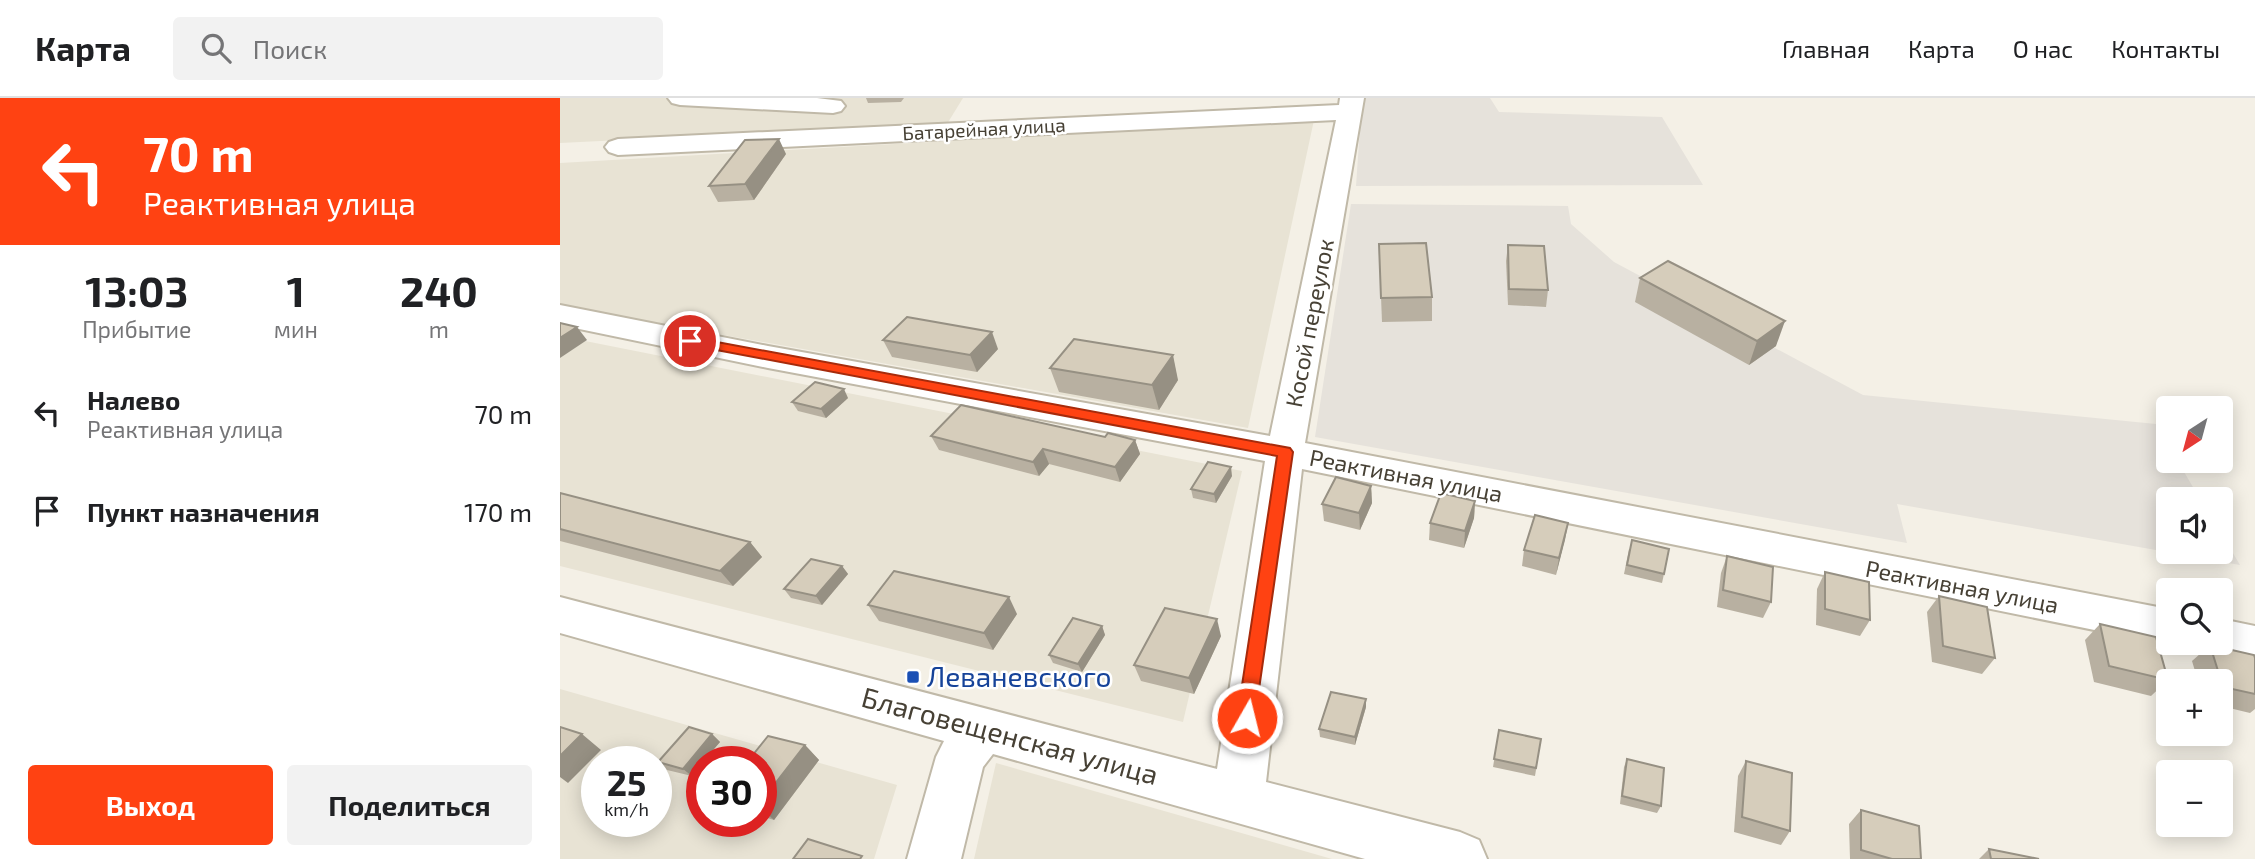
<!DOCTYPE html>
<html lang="ru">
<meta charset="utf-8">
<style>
body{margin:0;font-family:"Exo 2",sans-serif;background:#f2f2f2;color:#202124;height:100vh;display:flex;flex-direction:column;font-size:26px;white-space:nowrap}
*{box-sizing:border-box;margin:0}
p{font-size:23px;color:#757577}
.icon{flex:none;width:38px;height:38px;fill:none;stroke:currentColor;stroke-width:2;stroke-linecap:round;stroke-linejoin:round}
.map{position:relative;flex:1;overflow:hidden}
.sheet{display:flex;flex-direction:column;background:#fff;width:560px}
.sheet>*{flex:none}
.banner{background:#ff4212;color:#fff;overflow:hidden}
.needle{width:46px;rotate:216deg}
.buttons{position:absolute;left:1596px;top:298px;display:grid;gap:14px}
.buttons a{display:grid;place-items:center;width:77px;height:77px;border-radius:7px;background:#fff;box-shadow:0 4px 18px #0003;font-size:35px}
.speed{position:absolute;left:21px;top:648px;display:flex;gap:14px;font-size:35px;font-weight:700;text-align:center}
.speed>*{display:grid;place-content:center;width:91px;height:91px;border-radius:50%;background:#fff;box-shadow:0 4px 18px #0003;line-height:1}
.speed small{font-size:18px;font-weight:400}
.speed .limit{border:10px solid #d22;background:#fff;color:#111}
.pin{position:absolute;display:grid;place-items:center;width:60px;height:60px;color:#fff;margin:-30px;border:4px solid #fff;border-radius:50%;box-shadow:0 2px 7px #0007}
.me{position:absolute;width:77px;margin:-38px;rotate:8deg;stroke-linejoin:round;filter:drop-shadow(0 0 5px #0008)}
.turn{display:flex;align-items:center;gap:24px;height:147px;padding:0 28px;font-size:32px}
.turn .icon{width:91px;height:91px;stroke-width:2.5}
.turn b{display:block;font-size:49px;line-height:60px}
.eta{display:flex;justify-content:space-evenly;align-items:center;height:119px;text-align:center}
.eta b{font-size:42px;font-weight:700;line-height:49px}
.button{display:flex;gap:14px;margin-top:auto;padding:14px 28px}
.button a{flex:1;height:80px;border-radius:7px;background:#ff4212;color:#fff;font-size:28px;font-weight:700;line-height:80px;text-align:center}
.button a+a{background:#f2f2f2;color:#202124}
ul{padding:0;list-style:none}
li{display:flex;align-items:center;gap:21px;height:98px;padding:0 28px}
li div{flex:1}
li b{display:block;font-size:26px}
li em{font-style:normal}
header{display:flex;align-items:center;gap:42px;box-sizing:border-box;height:98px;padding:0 35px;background:#fff;border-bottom:2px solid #e0e0e0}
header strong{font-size:33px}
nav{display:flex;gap:38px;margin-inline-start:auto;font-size:24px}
.search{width:490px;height:63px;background:#f2f2f2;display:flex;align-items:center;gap:18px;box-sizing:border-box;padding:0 24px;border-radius:7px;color:#757577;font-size:26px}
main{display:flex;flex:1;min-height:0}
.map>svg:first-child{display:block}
.residential{fill:#e8e3d4;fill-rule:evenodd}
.industrial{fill:#e6e2db}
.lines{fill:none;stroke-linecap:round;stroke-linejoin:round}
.minor-casing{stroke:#c0b9a8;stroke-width:4}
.minor{fill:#fff;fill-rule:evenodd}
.wall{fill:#b8b0a1}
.shaded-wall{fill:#969083}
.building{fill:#d6cdbb;stroke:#969083;stroke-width:2}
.route{fill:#ff4212;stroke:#a62b0c;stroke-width:2}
.transit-dot{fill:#1a4fb4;stroke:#fff;stroke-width:2.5}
.labels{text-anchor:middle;stroke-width:5;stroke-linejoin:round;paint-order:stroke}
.far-street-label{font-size:19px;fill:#474135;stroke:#fff}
.street-label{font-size:23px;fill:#474135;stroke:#fff}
.near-transit-label{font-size:28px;fill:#164399;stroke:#fff;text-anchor:start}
.near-street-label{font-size:28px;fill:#474135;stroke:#fff}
</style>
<header>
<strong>Карта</strong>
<div class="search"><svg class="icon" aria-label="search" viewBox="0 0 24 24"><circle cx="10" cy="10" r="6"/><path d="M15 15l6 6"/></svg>Поиск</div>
<nav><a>Главная</a><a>Карта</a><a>О нас</a><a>Контакты</a></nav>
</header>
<main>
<section class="sheet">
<div class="banner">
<div class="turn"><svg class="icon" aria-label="left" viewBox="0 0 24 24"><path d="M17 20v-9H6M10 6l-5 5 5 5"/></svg><div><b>70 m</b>Реактивная улица</div></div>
</div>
<div class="eta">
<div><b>13:03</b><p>Прибытие</p></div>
<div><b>1</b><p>мин</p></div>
<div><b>240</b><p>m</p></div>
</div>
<ul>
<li><svg class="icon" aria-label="left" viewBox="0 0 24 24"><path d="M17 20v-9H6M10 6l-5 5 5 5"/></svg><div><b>Налево</b><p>Реактивная улица</p></div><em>70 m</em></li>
<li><svg class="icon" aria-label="arrive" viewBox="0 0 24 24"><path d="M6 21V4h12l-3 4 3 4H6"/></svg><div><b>Пункт назначения</b></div><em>170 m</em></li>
</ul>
<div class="button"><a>Выход</a><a>Поделиться</a></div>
</section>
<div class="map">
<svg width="1695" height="761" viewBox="0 0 1695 761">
<rect width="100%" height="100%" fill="#f4f0e6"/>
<!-- residential -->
<g class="residential">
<path d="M 0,0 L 403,0 L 387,26 L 0,45 Z"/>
<path d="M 754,22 L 688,330 L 0,208 L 0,65 Z"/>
<path d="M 0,238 L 682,373 L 623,624 L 0,468 Z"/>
<path d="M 0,591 L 337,687 L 314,761 L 0,761 ZM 37,663 L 96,663 L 96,723 L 37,723 ZM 142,663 L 201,663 L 201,723 L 142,723 Z"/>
<path d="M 436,665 L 772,761 L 414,761 Z"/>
</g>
<!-- industrial -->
<g class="industrial">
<path d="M 802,0 L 930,0 L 939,14 L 1102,19 L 1143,87 L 796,88 Z"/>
<path d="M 791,106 L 1008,108 L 1011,126 L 1054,164 L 1303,297 L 1596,326 L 1608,347 L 1608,362 L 1617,362 L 1640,401 L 1608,401 L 1608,453 L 1661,453 L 1661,435 L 1680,467 L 1337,406 L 1347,445 L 755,339 Z"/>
</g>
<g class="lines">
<!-- minor casing -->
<g class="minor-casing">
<g id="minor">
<path d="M 108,0 L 257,0 L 281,3 L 285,8 L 281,13 L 273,15 L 120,7 L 112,5 Z"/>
<path d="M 780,0 L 804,0 L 745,345 L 1608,511 L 1608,544 L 1617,544 L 1608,547 L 742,371 L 706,684 L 900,734 L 919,742 L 927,761 L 805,761 L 433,656 L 423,669 L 401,761 L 347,761 L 376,659 L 384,643 L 0,535 L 0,499 L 657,671 L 705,363 L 208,270 L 0,227 L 0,207 L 208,248 L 710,338 L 776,22 L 58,57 L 49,54 L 45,49 L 49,44 L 58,41 L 779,7 Z"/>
<path d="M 1661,521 L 1695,528 L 1695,566 L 1645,553 L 1641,544 L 1661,544 Z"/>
</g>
</g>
<!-- minor -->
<use href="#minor" class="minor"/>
</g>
<!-- wall -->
<g class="wall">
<path d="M 306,0 L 344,0 L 341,4 L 308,5 Z"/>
<path d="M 226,56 L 194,102 L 158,104 L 149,88 Z"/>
<path d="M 819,146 L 872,199 L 872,223 L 822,224 Z"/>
<path d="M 948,147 L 988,192 L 986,209 L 948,207 L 946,163 Z"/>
<path d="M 1080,180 L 1216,248 L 1189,267 L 1075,204 Z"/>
<path d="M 323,242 L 438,251 L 417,274 L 332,259 Z"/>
<path d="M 490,270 L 618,282 L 599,312 L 499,294 Z"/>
<path d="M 288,300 L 266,320 L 238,313 L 232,304 Z"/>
<path d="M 371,338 L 545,339 L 575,342 L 580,356 L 560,384 L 489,366 L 479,378 L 379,352 Z"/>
<path d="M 672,378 L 656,405 L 633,400 L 631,391 Z"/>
<path d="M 811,388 L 812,405 L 800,432 L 764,423 L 762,406 Z"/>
<path d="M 0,395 L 190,444 L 202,459 L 173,488 L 0,443 Z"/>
<path d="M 915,403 L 914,420 L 904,450 L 869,442 L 870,425 Z"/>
<path d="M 1008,425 L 996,477 L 962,468 L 964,452 Z"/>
<path d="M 1069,451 L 1104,476 L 1102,485 L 1064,476 Z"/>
<path d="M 1167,458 L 1211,504 L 1203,520 L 1157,509 L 1161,475 Z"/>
<path d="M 282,468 L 288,476 L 262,507 L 231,500 L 224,491 Z"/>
<path d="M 1265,474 L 1310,522 L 1300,538 L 1256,527 L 1257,491 Z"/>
<path d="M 1379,498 L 1435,560 L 1422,576 L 1372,564 L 1367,514 Z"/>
<path d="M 308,507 L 457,516 L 433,552 L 319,523 Z"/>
<path d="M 1540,526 L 1608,582 L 1591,598 L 1534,584 L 1525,542 Z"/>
<path d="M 542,528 L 545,537 L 522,574 L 493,565 L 489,557 Z"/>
<path d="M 661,538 L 634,596 L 581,583 L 574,567 Z"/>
<path d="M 1650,547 L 1695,560 L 1695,611 L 1690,615 L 1661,608 L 1661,583 L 1638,583 L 1632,563 Z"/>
<path d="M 806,609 L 795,647 L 760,639 L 759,631 Z"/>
<path d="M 939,632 L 981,641 L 975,678 L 933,669 Z"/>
<path d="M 152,636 L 160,644 L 142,663 L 142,666 L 132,678 L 107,672 L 98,664 Z"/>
<path d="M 245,647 L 259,662 L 214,722 L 201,718 L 201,663 Z"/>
<path d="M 1067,661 L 1101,708 L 1097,715 L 1060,706 L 1064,669 Z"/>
<path d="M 1186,663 L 1230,733 L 1221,747 L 1174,734 L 1178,678 Z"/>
<path d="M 1301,712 L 1361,761 L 1290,761 L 1289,726 Z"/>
<path d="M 1429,751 L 1479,761 L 1419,761 Z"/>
</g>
<!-- shaded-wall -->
<g class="shaded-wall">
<path d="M 219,41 L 226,56 L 194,102 L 185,86 Z"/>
<path d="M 1225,223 L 1216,248 L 1189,267 L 1197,243 Z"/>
<path d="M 17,229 L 27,242 L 0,260 L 0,240 Z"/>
<path d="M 432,234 L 438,251 L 417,274 L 410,257 Z"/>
<path d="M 613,257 L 618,282 L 599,312 L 592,287 Z"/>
<path d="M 284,291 L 288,300 L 266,320 L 261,311 Z"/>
<path d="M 575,342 L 580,356 L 560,384 L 555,369 Z"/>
<path d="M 483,351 L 489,366 L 479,378 L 473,364 Z"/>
<path d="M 671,369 L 672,378 L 656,405 L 654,396 Z"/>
<path d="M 811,388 L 812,405 L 800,432 L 799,415 Z"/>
<path d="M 915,403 L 914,420 L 904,450 L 905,433 Z"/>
<path d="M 1008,425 L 1005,442 L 996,477 L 999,460 Z"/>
<path d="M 190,444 L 202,459 L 173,488 L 160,473 Z"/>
<path d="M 282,468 L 288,476 L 262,507 L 256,498 Z"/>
<path d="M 449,499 L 457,516 L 433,552 L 424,535 Z"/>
<path d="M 657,521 L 661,538 L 634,596 L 629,580 Z"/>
<path d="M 542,528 L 545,537 L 522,574 L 518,566 Z"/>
<path d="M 806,601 L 806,609 L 795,647 L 795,639 Z"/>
<path d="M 22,636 L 41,652 L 8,685 L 0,679 L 0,658 Z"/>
<path d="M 152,636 L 160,644 L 144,663 L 142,663 L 142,666 L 132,678 L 123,671 Z"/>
<path d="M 245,647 L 259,662 L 214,722 L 201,710 L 201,704 Z"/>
</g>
<!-- building -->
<g class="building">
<path d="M 219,41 L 185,86 L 149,88 L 185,42 Z"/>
<path d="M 866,145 L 872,199 L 821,200 L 819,146 Z"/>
<path d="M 948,147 L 984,148 L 988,192 L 949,191 Z"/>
<path d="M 1108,163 L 1225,223 L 1197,243 L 1080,180 Z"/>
<path d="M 347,219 L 432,234 L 410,257 L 323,242 Z"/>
<path d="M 0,225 L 17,229 L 0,240 Z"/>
<path d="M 514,241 L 613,257 L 592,287 L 490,270 Z"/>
<path d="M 255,284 L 284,291 L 261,311 L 232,304 Z"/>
<path d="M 401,307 L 545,339 L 548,335 L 575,342 L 555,369 L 483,351 L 473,364 L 371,338 Z"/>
<path d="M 648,364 L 671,369 L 654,396 L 631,391 Z"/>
<path d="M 776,379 L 811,388 L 799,415 L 762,406 Z"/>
<path d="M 0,395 L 190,444 L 160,473 L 0,431 Z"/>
<path d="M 881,395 L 915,403 L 905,433 L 870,425 Z"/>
<path d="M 975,417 L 1008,425 L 999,460 L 964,452 Z"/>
<path d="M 1072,442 L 1109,451 L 1104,476 L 1067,467 Z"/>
<path d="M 1167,458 L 1213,469 L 1211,504 L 1163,492 Z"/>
<path d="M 251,461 L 282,468 L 256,498 L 224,491 Z"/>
<path d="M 334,473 L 449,499 L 424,535 L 308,507 Z"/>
<path d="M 1265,474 L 1309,484 L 1310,522 L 1265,511 Z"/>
<path d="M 1379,498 L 1427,509 L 1435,560 L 1383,548 Z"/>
<path d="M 605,510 L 657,521 L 629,580 L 574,567 Z"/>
<path d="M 513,520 L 542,528 L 518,566 L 489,557 Z"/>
<path d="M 1540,526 L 1596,539 L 1608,582 L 1549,568 Z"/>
<path d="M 1650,547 L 1694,557 L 1695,560 L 1695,596 L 1663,589 Z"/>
<path d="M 771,594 L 806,601 L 795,639 L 759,631 Z"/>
<path d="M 0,629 L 22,636 L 0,658 Z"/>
<path d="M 129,629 L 152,636 L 123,671 L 98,664 Z"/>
<path d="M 939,632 L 981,641 L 976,670 L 934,661 Z"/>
<path d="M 208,638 L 245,647 L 201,704 L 201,663 L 188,663 Z"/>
<path d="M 1067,661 L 1104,670 L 1101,708 L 1062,698 Z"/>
<path d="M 1186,663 L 1232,675 L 1230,733 L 1182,719 Z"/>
<path d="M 1301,712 L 1359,728 L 1361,761 L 1332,761 L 1301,752 Z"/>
<path d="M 248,741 L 302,758 L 300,761 L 233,761 Z"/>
<path d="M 1429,751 L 1479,761 L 1431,761 Z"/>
</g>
<!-- route -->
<path class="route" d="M 130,239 L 730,350 L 733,354 L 694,626 L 687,629 L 680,626 L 677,620 L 717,358 L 125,246 L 123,243 Z"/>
<!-- markers -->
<rect class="transit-dot" x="346" y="572" width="14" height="14" rx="3.5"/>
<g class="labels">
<!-- far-street labels -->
<g class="far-street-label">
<text transform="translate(424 31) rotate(-3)" y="7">Батарейная улица</text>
</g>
<!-- street labels -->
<g class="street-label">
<text transform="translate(750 225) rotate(-79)" y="8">Косой переулок</text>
<text transform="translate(846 378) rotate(11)" y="8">Реактивная улица</text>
<text transform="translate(1402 489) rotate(11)" y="8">Реактивная улица</text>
</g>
<!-- near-transit labels -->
<g class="near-transit-label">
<text x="367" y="589">Леваневского</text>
</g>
<!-- near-street labels -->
<g class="near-street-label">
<text transform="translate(450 638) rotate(15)" y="10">Благовещенская улица</text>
</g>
</g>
</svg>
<div class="buttons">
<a><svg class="needle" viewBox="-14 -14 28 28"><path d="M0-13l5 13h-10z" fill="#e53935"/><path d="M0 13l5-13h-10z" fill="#757577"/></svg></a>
<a><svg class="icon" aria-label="sound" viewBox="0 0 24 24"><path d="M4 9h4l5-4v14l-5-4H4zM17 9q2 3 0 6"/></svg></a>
<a><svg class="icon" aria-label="search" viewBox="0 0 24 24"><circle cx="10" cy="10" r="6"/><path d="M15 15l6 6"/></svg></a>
<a>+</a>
<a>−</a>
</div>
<div class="speed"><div>25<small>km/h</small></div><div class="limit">30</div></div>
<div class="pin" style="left:130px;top:243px;background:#d93025"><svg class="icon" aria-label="arrive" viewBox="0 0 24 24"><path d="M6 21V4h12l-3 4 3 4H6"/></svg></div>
<svg class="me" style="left:687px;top:620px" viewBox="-20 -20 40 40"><circle r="17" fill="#ff4212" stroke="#fff" stroke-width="3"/><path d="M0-11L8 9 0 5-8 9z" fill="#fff"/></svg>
</div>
</main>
